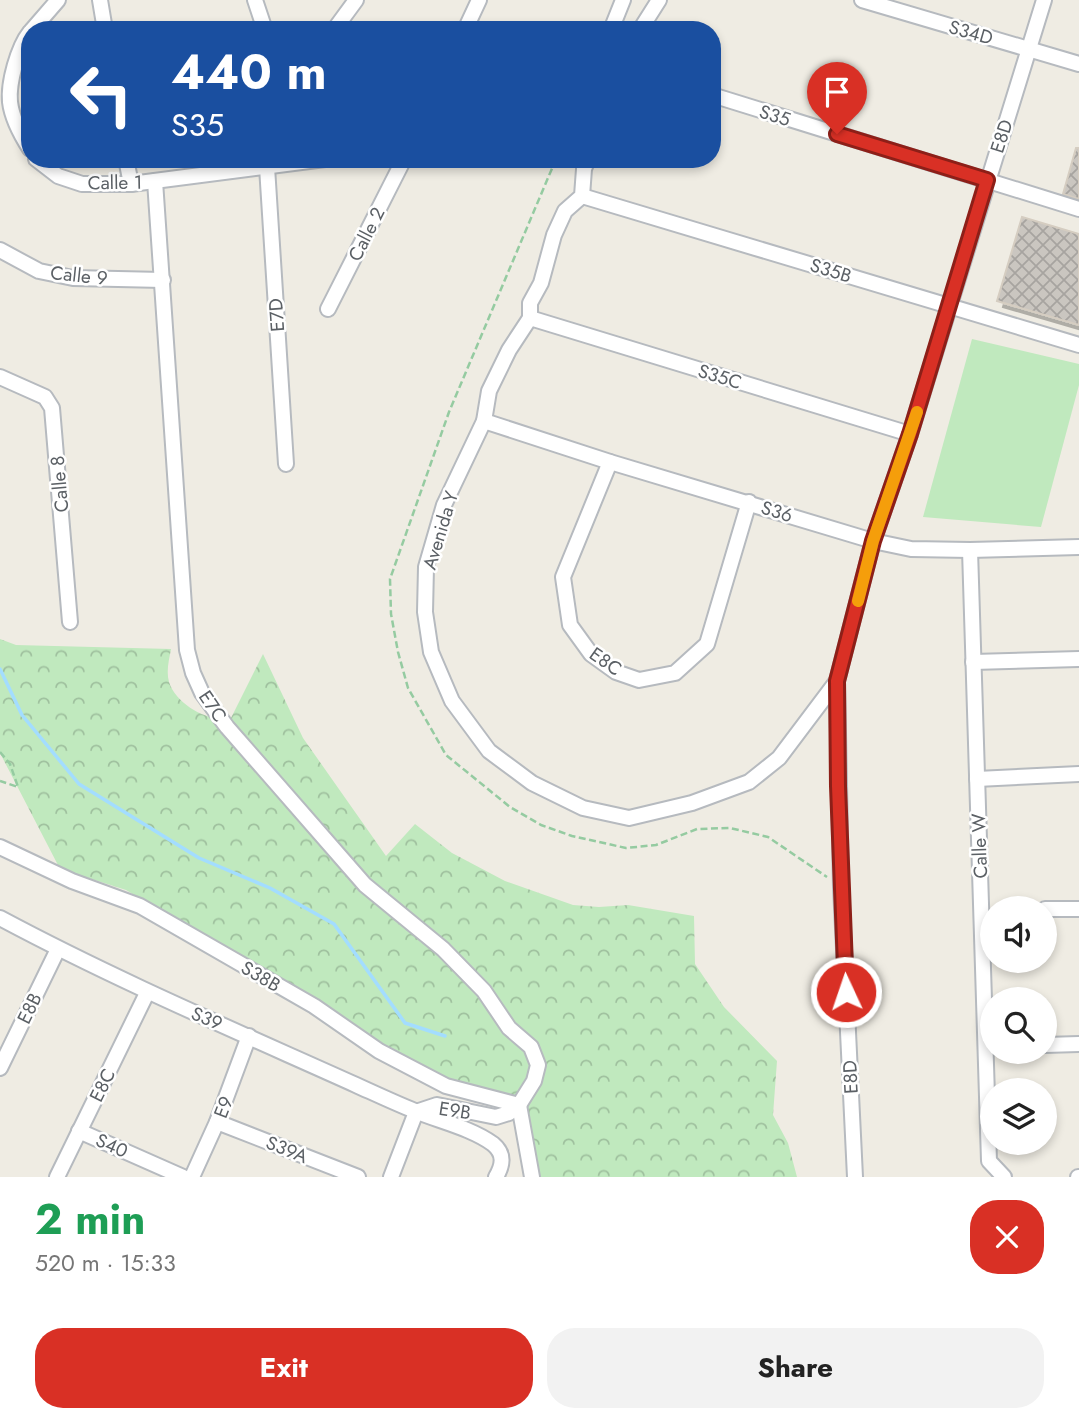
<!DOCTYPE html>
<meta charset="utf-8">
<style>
body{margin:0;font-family:Jost,sans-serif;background:#f2f2f2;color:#222;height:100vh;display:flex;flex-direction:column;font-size:26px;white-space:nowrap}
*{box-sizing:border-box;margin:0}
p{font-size:23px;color:#767676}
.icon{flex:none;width:38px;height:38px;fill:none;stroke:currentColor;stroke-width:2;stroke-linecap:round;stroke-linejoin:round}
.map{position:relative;height:1177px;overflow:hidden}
.details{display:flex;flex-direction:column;background:#fff;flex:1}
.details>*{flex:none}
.banner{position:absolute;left:21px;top:21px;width:700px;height:147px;border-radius:28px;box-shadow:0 4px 10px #0003;background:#1a4fa0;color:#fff;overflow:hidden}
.tools{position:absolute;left:980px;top:896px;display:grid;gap:14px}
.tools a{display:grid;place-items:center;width:77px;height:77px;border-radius:50%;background:#fff;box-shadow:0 4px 10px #0003;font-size:35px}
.pin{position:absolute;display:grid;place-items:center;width:60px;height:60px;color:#fff;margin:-72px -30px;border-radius:50% 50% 50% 0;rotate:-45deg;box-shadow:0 0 7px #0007}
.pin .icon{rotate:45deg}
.me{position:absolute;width:77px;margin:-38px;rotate:357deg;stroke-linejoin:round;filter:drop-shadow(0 0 5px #0008)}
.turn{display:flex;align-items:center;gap:24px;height:147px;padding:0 35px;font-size:32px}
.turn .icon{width:91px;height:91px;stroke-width:2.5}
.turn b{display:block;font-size:49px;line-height:60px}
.round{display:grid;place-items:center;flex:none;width:74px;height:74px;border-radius:28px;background:#f2f2f2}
.headline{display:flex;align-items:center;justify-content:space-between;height:119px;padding:0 35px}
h1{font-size:42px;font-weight:700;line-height:52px;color:#1e9e55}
.cta{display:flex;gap:14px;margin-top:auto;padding:14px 35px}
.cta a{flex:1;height:80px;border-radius:28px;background:#d93025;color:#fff;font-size:28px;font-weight:700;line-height:80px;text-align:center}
.cta a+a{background:#f2f2f2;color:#222}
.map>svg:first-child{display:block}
.forest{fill:url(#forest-crowns)}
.pitch{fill:#c0e9be}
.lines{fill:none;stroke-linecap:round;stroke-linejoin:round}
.stream{stroke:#a3ddff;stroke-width:3.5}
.building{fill:url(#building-cross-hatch);stroke:#d5cdc1;stroke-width:2;filter:url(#shadow)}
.street-casing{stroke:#b6babf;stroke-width:18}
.path{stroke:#95cba1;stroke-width:2.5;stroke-dasharray:7 3.5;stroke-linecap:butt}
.street{stroke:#fff;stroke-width:14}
.route-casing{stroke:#8d1f18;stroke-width:18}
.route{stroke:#d93025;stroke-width:12}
.slow{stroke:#f59e0b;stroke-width:12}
.labels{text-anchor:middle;stroke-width:5;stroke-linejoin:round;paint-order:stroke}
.street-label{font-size:19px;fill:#5b6065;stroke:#fff}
</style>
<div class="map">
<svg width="1079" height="1177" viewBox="0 0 1079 1177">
<defs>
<pattern id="forest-crowns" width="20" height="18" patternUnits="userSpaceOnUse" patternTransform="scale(1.75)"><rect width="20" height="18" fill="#c0e9be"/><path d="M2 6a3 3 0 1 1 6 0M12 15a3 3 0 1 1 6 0" fill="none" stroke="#9fc09e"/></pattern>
<pattern id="building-cross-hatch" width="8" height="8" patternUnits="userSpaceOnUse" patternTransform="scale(1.75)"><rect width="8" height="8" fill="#cac6c0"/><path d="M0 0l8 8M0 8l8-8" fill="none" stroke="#a7a4a0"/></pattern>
<filter id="shadow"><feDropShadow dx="6" dy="6" stdDeviation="0" flood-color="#0004"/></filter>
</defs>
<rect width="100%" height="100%" fill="#efece3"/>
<!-- forest -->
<path class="forest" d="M 0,639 L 16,645 L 171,649 C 169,660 166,671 169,682 C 175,702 202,718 221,719 L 227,726 L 263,654 L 303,738 L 386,856 L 415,824 L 452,853 L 505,881 L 573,905 L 599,907 L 628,905 L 694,916 L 695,964 L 724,1007 L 777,1061 L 773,1115 L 788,1143 L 797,1177 L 532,1177 L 519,1105 L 446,1086 L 126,890 L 60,869 L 0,753 Z"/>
<!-- pitch -->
<path class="pitch" d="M 972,339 L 1079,364 L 1079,385 L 1041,527 L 923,517 Z"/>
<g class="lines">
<!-- stream -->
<path class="stream" d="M 0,669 L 22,715 L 79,784 L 199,858 L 270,888 L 334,924 L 405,1023 L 445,1036"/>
</g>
<!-- building -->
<g class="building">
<path d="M 1076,148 L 1079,148 L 1079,199 L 1063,194 Z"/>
<path d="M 1022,217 L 1079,234 L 1079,325 L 997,301 Z"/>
</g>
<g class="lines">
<!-- street casing -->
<g class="street-casing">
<g id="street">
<path d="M 100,0 L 105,30"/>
<path d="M 255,0 L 265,30"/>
<path d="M 862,0 L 1079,64"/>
<path d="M 32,30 L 58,0"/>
<path d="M 334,30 L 356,0"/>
<path d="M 465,30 L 479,0"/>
<path d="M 611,30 L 623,0"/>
<path d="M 640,30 L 659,0"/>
<path d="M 30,32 C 18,47 8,83 10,102 C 12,119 21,135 30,149"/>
<path d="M 712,95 L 1079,209"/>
<path d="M 36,159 L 58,176 L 82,184 L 131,184 L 325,159"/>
<path d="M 126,159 L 131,184"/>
<path d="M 588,159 L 584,169 L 582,196 L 565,211 L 554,235 L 541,283 L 530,303 L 530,318 L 509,350 L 489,391 L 484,421 L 444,505 L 426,567 L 425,612 L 431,652 L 452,701 L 489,751 L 532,783 L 583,808 L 629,818 L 692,803 L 749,782 L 779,758 L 837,681"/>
<path d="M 267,167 L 286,464"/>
<path d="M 155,181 L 187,650 L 193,673 L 202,693 L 227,727 L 365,885 L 443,949 L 484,991 L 509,1028 L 531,1047 L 538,1065 L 534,1081 L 519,1105 L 509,1113 L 496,1117 L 437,1105 L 416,1112 L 391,1177"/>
<path d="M 582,196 L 1079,345"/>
<path d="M 0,250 L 39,271 L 73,278 L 163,280"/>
<path d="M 328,309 L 404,159"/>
<path d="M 530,318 L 910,434"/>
<path d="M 0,377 L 45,397 L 52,408 L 70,622"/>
<path d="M 484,421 L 610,462 L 873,541 L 911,549 L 970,550 L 1079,547"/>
<path d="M 610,462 L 563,577 L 570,625 L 591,654 L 616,672 L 639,680 L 675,673 L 707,644 L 749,502"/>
<path d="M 970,550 L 989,1161 L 1004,1177"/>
<path d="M 973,662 L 1079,659"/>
<path d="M 977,779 L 1079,774"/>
<path d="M 0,847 L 72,881 L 140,906 L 314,1006 L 379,1051 L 446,1086 L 519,1105"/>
<path d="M 1045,909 L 1079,909"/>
<path d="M 0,918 C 116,980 236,1031 356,1085 C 376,1094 395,1103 415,1111 C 439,1121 471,1128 493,1144 C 505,1154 503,1165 496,1177"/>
<path d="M 1045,1045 L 1079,1044"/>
<path d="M 0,1068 L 58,949"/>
<path d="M 519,1105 L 532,1177"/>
<path d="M 217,1122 L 358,1177"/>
<path d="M 79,1131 L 183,1177"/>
<path d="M 57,1177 L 147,993"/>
<path d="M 192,1177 L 217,1122 L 249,1036"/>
<path d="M 855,1177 L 841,887 L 837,681 L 873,541 L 910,434 L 1044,0"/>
<path d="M 1078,1177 L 1079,1177"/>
</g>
</g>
<!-- path -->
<g class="path">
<path d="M 556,159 L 449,412 L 390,579 L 391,614 L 398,652 L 408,688 L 446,755 L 510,807 L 541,825 L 572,836 L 626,848 L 656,845 L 697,829 L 730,828 L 768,837 L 827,877"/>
<path d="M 0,752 L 10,764 L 18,787 L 0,781"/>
</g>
<!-- street -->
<use href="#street" class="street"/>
</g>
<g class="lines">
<!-- route casing -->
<g class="route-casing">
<path id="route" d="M 837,134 L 987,180 L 910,434 L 873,541 L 837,681 L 838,786 L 846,992"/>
</g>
<!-- route -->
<use href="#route" class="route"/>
<!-- slow -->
<path class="slow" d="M 858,601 L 873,541 L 917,412"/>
</g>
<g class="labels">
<!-- street labels -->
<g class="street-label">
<text transform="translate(971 32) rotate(16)" y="7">S34D</text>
<text transform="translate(775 115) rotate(17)" y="7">S35</text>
<text transform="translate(1001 136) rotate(-72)" y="7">E8D</text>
<text transform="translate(115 182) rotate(-1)" y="7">Calle 1</text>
<text transform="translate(366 234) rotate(-63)" y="7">Calle 2</text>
<text transform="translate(831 270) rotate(17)" y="7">S35B</text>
<text transform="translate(79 275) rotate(6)" y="7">Calle 9</text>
<text transform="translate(276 315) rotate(-94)" y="7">E7D</text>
<text transform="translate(720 376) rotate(17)" y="7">S35C</text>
<text transform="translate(59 484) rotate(-95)" y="7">Calle 8</text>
<text transform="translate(777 511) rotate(17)" y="7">S36</text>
<text transform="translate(440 530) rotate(-73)" y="7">Avenida Y</text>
<text transform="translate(606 661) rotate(35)" y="7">E8C</text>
<text transform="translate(213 706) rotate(56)" y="7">E7C</text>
<text transform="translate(979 846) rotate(-92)" y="7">Calle W</text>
<text transform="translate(261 976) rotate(30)" y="7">S38B</text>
<text transform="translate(29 1008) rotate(-64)" y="7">E8B</text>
<text transform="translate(207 1018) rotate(23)" y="7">S39</text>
<text transform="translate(850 1077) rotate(-93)" y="7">E8D</text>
<text transform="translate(102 1085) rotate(-64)" y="7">E8C</text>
<text transform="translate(223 1107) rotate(-69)" y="7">E9</text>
<text transform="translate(455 1110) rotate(9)" y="7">E9B</text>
<text transform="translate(112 1145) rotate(24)" y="7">S40</text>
<text transform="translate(287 1149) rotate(22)" y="7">S39A</text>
</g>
</g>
</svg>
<div class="tools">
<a><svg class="icon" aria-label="sound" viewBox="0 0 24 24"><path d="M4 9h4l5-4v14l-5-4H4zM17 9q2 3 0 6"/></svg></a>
<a><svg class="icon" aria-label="search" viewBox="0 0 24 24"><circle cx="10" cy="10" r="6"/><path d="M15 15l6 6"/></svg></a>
<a><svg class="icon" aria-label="layers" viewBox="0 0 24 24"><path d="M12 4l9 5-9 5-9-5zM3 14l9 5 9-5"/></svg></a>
</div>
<div class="pin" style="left:837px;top:134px;background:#d93025"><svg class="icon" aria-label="arrive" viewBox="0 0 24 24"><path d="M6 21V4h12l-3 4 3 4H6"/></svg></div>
<svg class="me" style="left:846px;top:992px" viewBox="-20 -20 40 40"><circle r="17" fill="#d93025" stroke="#fff" stroke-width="3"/><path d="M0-11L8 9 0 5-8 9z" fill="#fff"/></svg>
<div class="banner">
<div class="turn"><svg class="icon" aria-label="left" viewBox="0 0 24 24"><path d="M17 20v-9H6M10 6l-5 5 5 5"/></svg><div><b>440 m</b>S35</div></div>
</div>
</div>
<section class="details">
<div class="headline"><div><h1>2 min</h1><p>520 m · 15:33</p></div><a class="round" style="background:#d93025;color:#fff"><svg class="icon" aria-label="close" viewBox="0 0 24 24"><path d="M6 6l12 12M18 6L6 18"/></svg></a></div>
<div class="cta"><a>Exit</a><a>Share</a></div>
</section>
